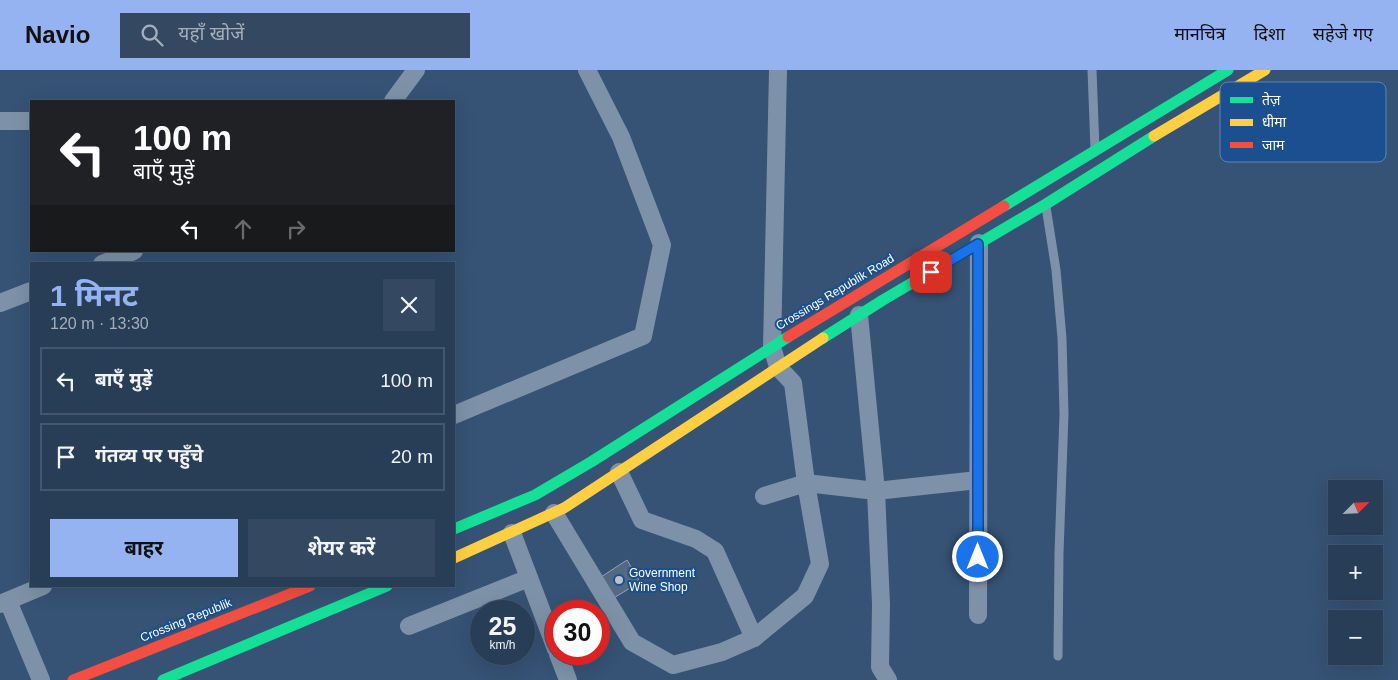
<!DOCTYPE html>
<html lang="hi">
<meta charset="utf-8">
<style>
body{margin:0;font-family:Arial,"Noto Sans Devanagari",sans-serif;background:#344961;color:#f1f3f6;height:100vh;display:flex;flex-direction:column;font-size:19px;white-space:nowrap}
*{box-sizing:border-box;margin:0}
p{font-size:16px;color:#a5aeba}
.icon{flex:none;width:28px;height:28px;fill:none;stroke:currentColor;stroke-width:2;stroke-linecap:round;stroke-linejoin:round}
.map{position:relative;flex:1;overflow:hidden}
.panel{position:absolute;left:30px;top:192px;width:425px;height:325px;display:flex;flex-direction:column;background:#283e57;border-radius:0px;box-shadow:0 5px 20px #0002,0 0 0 1px #44576d}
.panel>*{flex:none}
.banner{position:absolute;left:30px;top:30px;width:425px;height:152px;border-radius:0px;box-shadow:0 5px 20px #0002,0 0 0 1px #44576d;background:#202124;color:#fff;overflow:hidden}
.needle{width:32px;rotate:66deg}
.buttons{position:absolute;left:1328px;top:410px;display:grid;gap:10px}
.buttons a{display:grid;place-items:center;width:55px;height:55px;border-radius:0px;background:#283e57;box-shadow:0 5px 20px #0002,0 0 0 1px #44576d;font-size:25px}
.speed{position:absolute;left:470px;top:530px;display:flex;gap:10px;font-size:25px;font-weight:700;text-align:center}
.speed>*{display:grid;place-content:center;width:65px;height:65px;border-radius:50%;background:#283e57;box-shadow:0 5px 20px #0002,0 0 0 1px #44576d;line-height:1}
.speed small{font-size:12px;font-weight:400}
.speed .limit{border:8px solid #d22;background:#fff;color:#111}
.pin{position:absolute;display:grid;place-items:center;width:42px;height:42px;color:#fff;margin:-21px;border-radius:10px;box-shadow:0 2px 8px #0006}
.me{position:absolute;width:55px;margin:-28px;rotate:0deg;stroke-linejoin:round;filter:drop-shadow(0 0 4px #0008)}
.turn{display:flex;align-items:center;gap:18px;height:105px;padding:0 20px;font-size:22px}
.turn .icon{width:65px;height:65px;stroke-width:2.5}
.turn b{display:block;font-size:35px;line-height:42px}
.lanes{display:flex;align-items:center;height:48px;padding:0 20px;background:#0003;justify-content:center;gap:25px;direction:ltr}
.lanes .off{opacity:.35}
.round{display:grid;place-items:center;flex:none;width:52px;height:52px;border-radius:0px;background:#344961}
.headline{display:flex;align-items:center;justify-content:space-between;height:85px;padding:0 20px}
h1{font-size:30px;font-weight:700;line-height:38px;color:#95b2f1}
.primary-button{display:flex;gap:10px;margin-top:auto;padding:10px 20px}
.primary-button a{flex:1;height:58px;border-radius:0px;background:#95b2f1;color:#111;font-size:20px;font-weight:700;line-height:58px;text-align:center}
.primary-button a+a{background:#344961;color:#f1f3f6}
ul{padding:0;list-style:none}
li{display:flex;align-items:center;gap:15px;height:68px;margin:0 10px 8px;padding:0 10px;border:2px solid #44576d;border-radius:0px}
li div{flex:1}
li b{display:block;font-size:19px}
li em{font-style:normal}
header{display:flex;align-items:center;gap:30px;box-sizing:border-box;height:70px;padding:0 25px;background:#95b2f1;color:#111}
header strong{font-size:24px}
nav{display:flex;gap:28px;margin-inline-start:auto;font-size:18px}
.search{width:350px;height:45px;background:#344961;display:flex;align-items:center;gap:12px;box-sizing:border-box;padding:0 18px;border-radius:0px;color:#a5aeba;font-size:19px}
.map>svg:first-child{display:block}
.building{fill:#526984;stroke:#92a2b6}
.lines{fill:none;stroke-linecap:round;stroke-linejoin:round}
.lane{stroke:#7d92a8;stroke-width:9}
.street{stroke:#7d92a8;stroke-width:18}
.fast{stroke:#16e098;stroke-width:11}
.slow{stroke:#ffcf43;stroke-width:11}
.jam{stroke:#f24e42;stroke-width:11}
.route-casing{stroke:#114b97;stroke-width:12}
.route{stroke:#1a73e8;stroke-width:9}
.poi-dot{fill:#b9c2ce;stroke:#1b4f8f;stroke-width:2}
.labels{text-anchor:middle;stroke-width:4;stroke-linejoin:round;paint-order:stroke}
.street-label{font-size:12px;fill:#fff;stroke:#1b4f8f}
.poi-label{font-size:12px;fill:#fff;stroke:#1b4f8f;text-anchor:start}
.key{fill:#1b4f8f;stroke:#5f84b1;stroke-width:1}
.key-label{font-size:14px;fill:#fff}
</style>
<header>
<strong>Navio</strong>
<div class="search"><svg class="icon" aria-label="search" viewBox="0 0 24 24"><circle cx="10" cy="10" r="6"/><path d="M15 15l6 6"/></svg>यहाँ खोजें</div>
<nav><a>मानचित्र</a><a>दिशा</a><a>सहेजे गए</a></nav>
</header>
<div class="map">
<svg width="1398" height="610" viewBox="0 0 1398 610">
<rect width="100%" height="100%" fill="#365274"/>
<!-- building -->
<path class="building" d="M 627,490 L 640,512 L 612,529 L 598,509 Z"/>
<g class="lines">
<!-- lane -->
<g class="lane">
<path d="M 1092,0 L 1095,79"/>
<path d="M 1046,137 L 1056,200 L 1062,268 L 1064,344 L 1059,483 L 1058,586"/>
</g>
<!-- street -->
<g class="street">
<path d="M 778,0 L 772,277 L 778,297 L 793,313 L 806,413 L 876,421 L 978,410"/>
<path d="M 393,31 L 416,0"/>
<path d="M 0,51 L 31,51"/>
<path d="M 102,194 L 134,181"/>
<path d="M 0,233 L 31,221"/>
<path d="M 859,245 L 876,421 L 881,534 L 880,597 L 888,610"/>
<path d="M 454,345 L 643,266 L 662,175 L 621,67 L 587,0"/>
<path d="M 619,402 L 642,450 L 696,469 L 715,481 L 754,568"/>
<path d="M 554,443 L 632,572 L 673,595 L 722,582 L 754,568 L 805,526 L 820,494 L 806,413 L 764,426"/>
<path d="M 512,463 L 556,579"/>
<path d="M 8,531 L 41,610"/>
<path d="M 0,534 L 43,516"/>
<path d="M 978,545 L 979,173"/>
<path d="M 409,556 L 529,508"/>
<path d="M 558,584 L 568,610"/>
</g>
<!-- fast -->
<g class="fast">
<path d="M 1004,136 L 1228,0"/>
<path d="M 823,268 L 883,230 L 1046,134 L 1154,66"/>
<path d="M 454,459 L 535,425 L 591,392 L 788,267"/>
<path d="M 163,610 L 387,516"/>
</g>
<!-- slow -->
<g class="slow">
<path d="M 1154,66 L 1265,0"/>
<path d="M 454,488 L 564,438 L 823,268"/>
</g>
<!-- jam -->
<g class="jam">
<path d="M 788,267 L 1004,136"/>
<path d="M 73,610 L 310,516"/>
</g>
</g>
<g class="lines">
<!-- route casing -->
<g class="route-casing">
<path id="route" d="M 931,202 L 978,174 L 978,487"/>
</g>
<!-- route -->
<use href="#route" class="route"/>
</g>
<!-- markers -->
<circle class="poi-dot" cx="619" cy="510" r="5"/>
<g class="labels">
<!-- street labels -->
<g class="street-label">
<text transform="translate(835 222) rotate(-31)" y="4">Crossings Republik Road</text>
<text transform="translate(186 550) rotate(-22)" y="4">Crossing Republik</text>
</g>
<!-- poi labels -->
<g class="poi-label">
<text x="629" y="507">Government<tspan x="629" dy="14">Wine Shop</tspan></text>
</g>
</g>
<!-- legend -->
<rect x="1220" y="12" width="166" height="80" rx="8" class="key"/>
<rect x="1230" y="27" width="23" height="6" fill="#16e098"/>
<rect x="1230" y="49" width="23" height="7" fill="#ffcf43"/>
<rect x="1230" y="72" width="23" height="6" fill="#f24e42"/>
<g class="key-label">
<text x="1262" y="35">तेज़</text>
<text x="1262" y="57">धीमा</text>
<text x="1262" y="80">जाम</text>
</g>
</svg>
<div class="buttons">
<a><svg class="needle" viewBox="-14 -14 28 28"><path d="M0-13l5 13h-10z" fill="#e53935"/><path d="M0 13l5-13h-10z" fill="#a5aeba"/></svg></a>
<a>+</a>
<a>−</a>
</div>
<div class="speed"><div>25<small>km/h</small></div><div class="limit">30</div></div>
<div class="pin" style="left:931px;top:202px;background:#d93025"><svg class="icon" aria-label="arrive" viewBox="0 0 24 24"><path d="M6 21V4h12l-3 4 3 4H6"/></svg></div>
<svg class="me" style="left:978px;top:487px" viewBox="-20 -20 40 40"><circle r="17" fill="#1a73e8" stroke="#fff" stroke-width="3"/><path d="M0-11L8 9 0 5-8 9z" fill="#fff"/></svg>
<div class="banner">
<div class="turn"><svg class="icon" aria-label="left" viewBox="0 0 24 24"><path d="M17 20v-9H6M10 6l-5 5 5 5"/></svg><div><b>100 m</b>बाएँ मुड़ें</div></div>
<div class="lanes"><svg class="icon" aria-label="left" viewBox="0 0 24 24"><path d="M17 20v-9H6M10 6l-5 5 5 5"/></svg><svg class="icon off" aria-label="ahead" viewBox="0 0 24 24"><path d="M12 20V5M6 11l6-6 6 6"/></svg><svg class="icon off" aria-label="right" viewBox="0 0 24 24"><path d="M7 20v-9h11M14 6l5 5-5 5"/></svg></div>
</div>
<section class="panel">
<div class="headline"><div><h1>1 मिनट</h1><p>120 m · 13:30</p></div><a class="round"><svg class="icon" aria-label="close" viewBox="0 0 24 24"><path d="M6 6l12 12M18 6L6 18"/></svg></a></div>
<ul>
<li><svg class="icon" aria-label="left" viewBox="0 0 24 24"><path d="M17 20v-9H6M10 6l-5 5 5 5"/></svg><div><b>बाएँ मुड़ें</b></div><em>100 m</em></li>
<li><svg class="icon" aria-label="arrive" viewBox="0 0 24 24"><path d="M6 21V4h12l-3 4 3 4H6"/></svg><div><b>गंतव्य पर पहुँचे</b></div><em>20 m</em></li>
</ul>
<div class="primary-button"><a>बाहर</a><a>शेयर करें</a></div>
</section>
</div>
